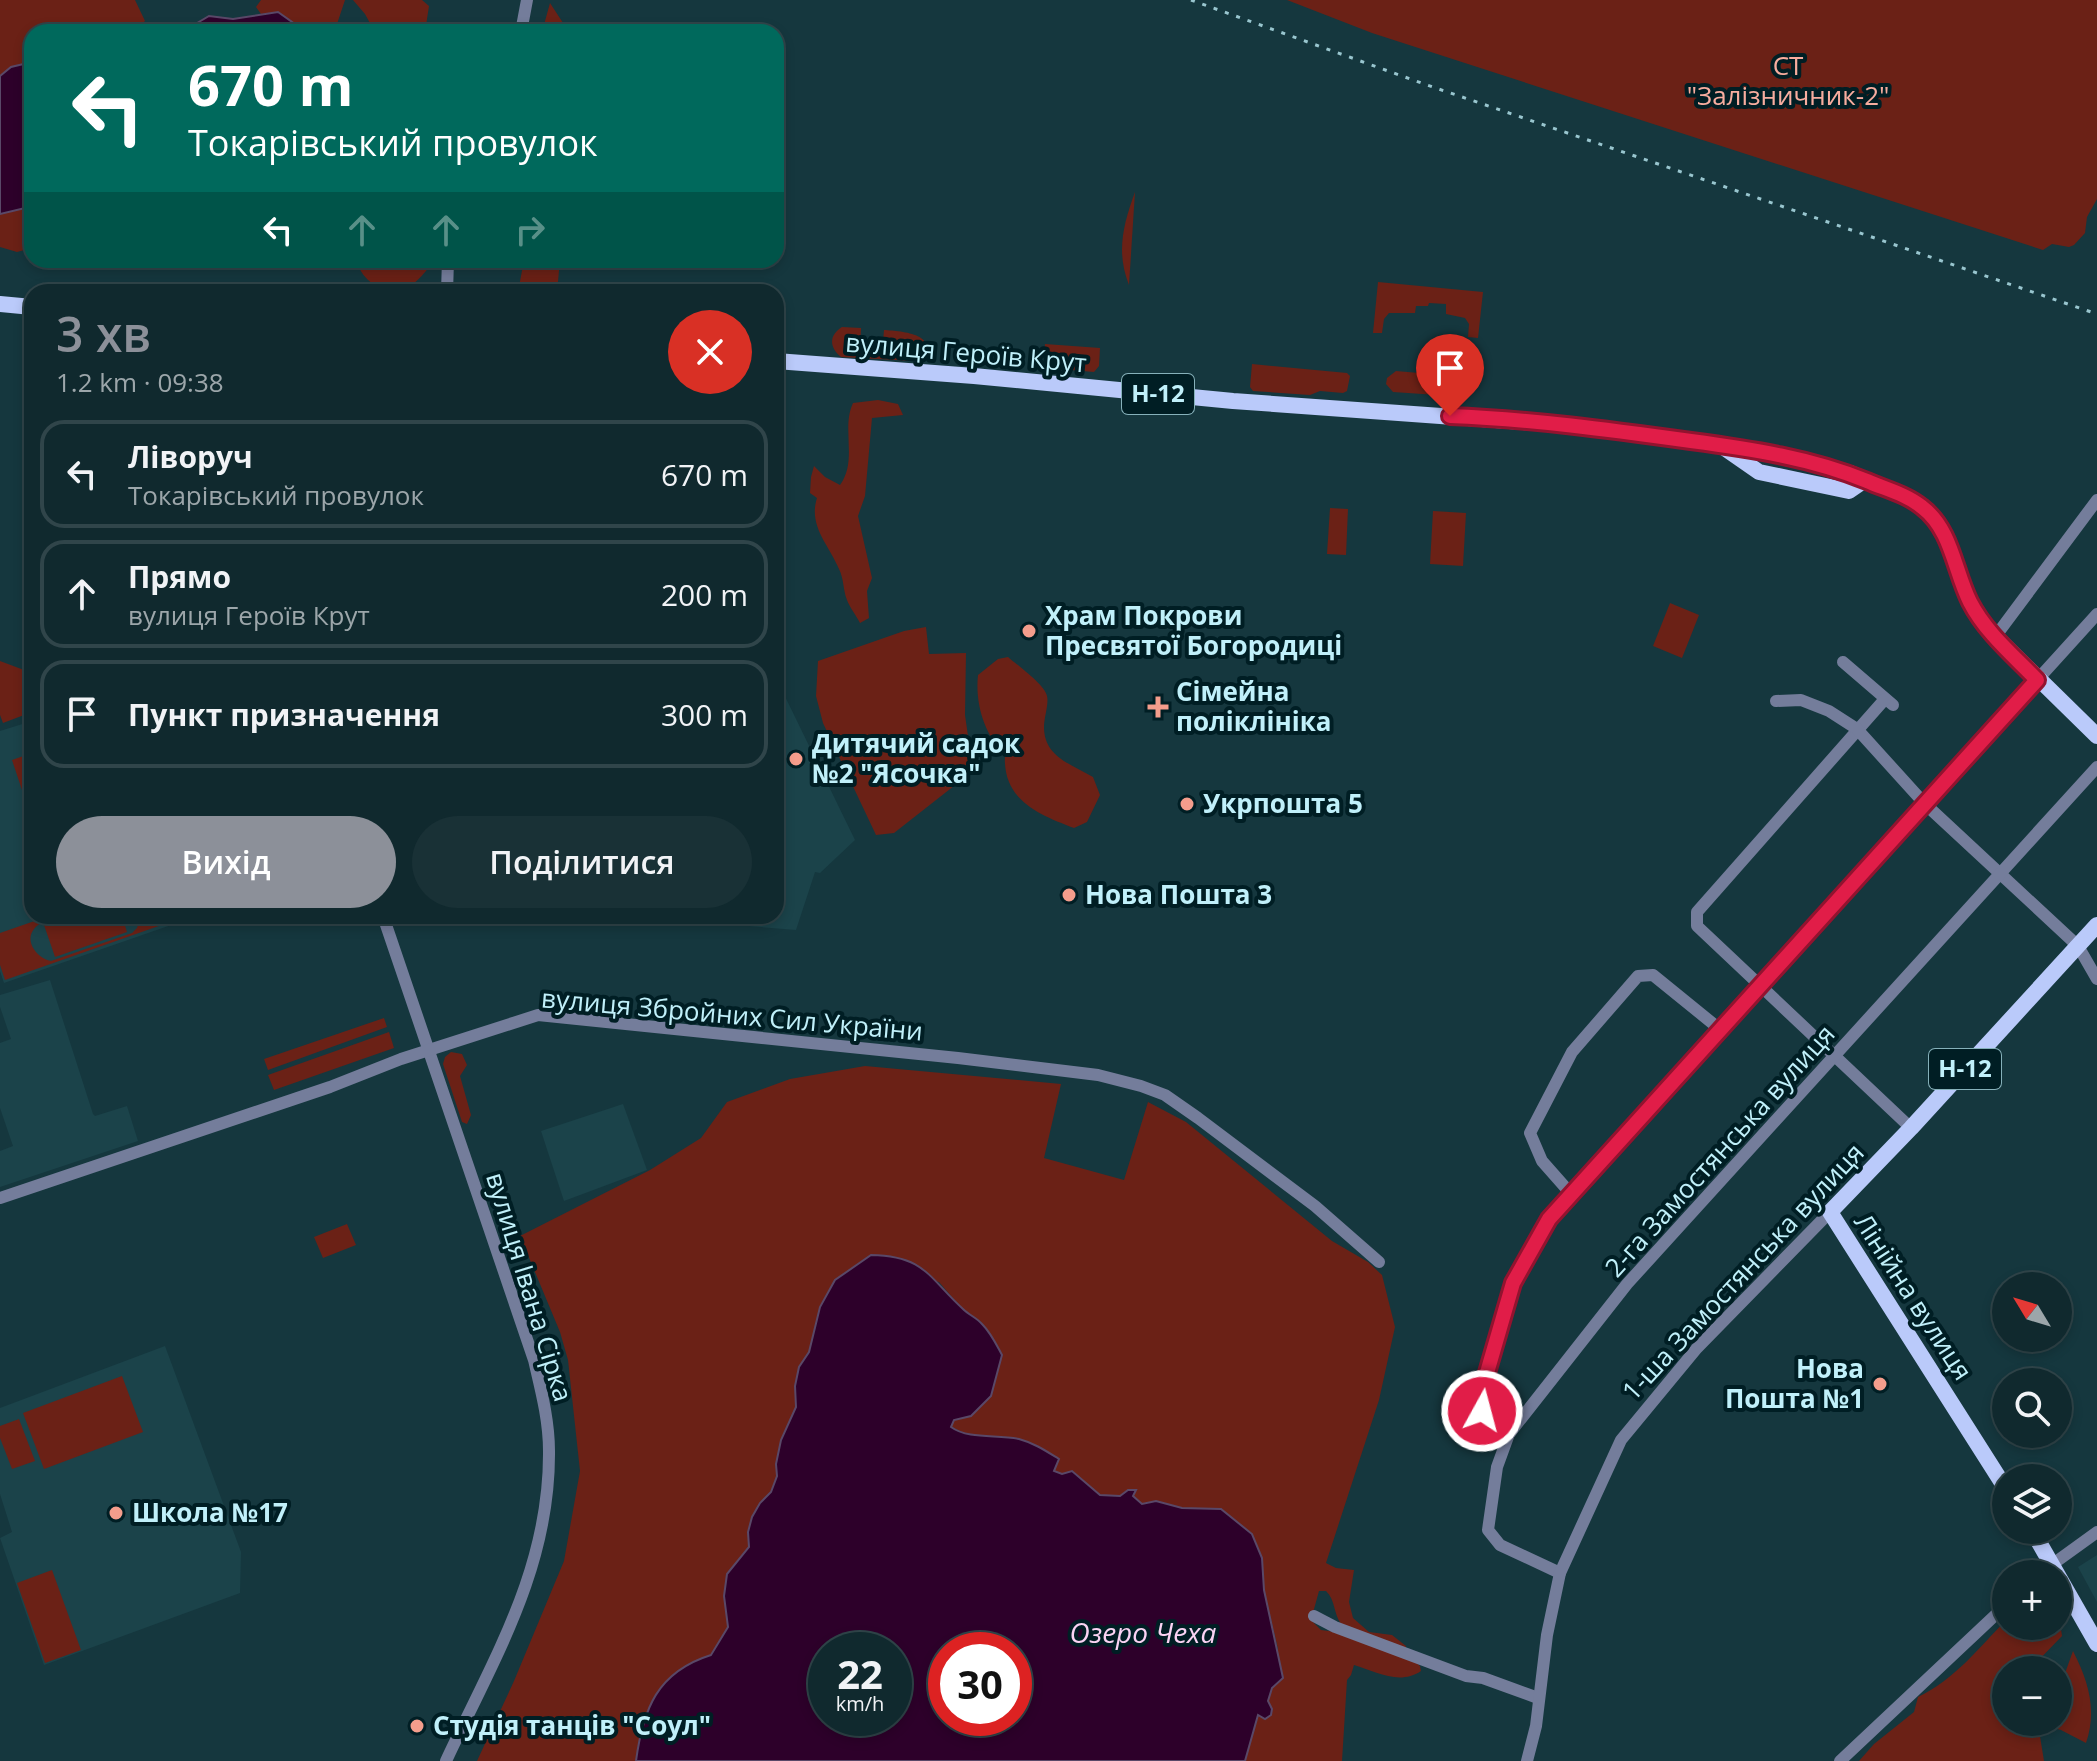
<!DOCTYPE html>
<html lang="uk">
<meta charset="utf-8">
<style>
body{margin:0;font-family:"Open Sans",sans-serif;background:#193136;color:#f1f3f6;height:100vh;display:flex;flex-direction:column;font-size:30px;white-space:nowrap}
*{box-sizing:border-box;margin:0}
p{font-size:26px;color:#9ca6aa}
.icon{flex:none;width:44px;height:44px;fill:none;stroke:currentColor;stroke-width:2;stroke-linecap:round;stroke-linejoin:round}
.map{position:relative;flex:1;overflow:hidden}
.drawer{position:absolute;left:24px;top:284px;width:760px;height:640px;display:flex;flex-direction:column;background:#10292e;border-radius:24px;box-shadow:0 4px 12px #0003,0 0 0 2px #30454a}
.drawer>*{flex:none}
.banner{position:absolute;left:24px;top:24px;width:760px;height:244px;border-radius:24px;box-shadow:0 4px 12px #0003,0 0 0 2px #30454a;background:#00695c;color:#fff;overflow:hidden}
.needle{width:52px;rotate:308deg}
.tools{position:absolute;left:1992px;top:1272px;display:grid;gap:16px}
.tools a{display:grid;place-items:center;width:80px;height:80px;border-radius:50%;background:#10292e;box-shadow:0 4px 12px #0003,0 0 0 2px #30454a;font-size:40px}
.speed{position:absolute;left:808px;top:1632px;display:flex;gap:16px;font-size:40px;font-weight:700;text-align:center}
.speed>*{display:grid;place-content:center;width:104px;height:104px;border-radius:50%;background:#10292e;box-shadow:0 4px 12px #0003,0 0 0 2px #30454a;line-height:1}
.speed small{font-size:20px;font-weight:400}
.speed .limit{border:12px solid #d22;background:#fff;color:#111}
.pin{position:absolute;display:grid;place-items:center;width:68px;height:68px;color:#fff;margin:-82px -34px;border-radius:50% 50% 50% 0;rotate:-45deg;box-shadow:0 0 8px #0007}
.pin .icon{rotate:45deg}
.me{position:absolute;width:88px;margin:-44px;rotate:7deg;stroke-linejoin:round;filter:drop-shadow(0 0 6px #0008)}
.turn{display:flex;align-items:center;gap:28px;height:168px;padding:0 32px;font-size:36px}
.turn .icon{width:104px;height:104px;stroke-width:2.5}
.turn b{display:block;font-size:56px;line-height:68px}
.lanes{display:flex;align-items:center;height:76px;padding:0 32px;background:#0003;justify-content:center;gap:40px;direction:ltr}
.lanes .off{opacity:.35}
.round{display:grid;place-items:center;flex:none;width:84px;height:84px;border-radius:42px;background:#193136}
.overview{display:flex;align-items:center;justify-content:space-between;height:136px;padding:0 32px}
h1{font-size:48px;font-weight:600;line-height:60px;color:#8c9099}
.cta{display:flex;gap:16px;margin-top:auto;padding:16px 32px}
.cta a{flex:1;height:92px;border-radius:48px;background:#8c9099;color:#fff;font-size:32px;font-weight:600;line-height:92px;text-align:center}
.cta a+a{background:#193136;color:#f1f3f6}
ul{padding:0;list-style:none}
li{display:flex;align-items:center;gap:24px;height:108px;margin:0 16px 12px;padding:0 16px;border:4px solid #30454a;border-radius:24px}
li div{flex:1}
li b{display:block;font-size:30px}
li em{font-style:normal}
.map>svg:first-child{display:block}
.built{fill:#1b434a}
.green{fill:#6b2116;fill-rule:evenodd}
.water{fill:#2d002a;stroke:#594868;stroke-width:2;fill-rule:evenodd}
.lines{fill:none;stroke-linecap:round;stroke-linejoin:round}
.minor{stroke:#747d9b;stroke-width:12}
.major{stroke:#bacafa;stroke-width:16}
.rail{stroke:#99c6cf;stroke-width:3;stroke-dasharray:4 8;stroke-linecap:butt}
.route-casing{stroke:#92132f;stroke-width:20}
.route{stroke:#e11d48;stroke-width:14}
.poi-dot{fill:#f49d8c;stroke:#001e24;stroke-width:3}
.labels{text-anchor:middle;stroke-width:8;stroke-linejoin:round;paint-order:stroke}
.shield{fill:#001e24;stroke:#86b1ba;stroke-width:2}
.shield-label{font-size:24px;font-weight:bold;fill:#c0f0fa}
.park-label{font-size:26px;fill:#f7ad9f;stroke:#001e24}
.street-label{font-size:26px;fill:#c0f0fa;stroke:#001e24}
.poi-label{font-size:26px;font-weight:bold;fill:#c0f0fa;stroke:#001e24;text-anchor:start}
.water-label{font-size:28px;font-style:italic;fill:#fad3f4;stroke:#001e24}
</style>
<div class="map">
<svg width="2097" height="1761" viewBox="0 0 2097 1761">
<rect width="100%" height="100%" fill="#15373e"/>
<!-- built -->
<g class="built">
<path d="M 776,678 L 855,840 L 820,873 L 815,872 L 796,930 L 675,920 L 675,916 L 776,916 Z"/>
<path d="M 32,721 L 32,916 L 171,916 L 174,924 L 4,983 L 0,971 L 0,731 Z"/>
<path d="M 50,980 L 93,1114 L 95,1116 L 127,1106 L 138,1141 L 0,1187 L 0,1151 L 13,1146 L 0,1108 L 0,1043 L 11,1039 L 0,1007 L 0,995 Z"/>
<path d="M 623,1104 L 647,1170 L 564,1201 L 541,1131 Z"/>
<path d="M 165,1346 L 241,1552 L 240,1593 L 44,1665 L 0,1538 L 12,1532 L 0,1494 L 0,1408 Z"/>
<path d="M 2097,1555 L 2097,1602 L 2078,1567 Z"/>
</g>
<!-- green -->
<g class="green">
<path d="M 0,0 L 135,0 L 145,21 L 133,32 L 32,32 L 32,62 L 11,67 L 0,76 Z"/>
<path d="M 261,0 L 345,0 L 337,24 L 339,32 L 288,32 L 287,27 L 292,22 L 278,12 L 261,14 L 256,7 Z"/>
<path d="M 353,0 L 422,0 L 429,6 L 425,32 L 368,32 L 371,25 L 365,14 Z"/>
<path d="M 1287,0 L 2097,0 L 2097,199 L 2087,217 L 2085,233 L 2074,245 L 2069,247 L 2052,244 L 2043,250 L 1372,33 Z"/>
<path d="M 550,3 L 567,29 L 570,32 L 542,32 Z"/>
<path d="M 1135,192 L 1129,285 C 1116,252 1123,225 1135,192 Z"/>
<path d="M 25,208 L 32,210 L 32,248 L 17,252 L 0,247 L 0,214 Z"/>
<path d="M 357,260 L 433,260 C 428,271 412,288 400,291 C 381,295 359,277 357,260 Z"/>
<path d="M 524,260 L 560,260 L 557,292 L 518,292 Z"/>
<path d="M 1378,282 L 1483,292 L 1478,338 L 1468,337 L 1469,324 L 1465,318 L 1446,314 L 1446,304 L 1429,303 L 1428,306 L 1416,306 L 1415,313 L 1389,313 L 1384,319 L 1382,333 L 1373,333 Z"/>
<path d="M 842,327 L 861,328 L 860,352 L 882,353 L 884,330 C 902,331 946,335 915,361 L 841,357 C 829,347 829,335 842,327 Z"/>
<path d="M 1045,344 L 1100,348 L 1099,366 L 1094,372 L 1048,368 L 1044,361 Z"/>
<path d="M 1252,364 L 1347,373 L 1350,376 L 1347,391 L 1343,393 L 1320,391 L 1310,395 L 1253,391 L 1250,387 Z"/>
<path d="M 1396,371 L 1454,376 L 1461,382 L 1461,389 L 1452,396 L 1393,392 L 1386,384 L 1387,378 Z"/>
<path d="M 878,400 L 898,404 L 903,415 L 872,418 L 865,496 L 858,516 L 872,578 L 867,591 L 869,618 L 860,623 C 856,615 850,608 847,600 C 843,590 844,579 839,569 C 829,545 808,526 817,498 L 810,493 L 811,477 L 814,466 L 825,477 L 840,485 C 858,460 841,429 853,403 Z"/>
<path d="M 1330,508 L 1348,509 L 1346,555 L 1327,554 Z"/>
<path d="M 1433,511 L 1466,513 L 1463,566 L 1430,564 Z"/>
<path d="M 1670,603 L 1699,615 L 1682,658 L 1653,646 Z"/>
<path d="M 926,627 L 929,654 L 966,653 L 965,715 L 973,771 L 894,833 L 876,835 L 823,723 L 816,696 L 818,661 L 904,631 Z"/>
<path d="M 1008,657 C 1017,665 1045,685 1047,696 C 1049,704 1044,717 1044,727 C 1044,757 1071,764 1093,777 L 1100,795 L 1087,822 L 1074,828 C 1038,814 1002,800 1005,754 C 984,735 975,703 978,675 L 998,659 Z"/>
<path d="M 0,661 L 32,673 L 32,712 L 3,723 L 0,715 Z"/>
<path d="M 32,753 L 32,787 L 22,790 L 12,760 Z"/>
<path d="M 49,916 L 63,916 C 56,919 44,921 38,925 C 21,938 36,958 51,961 L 132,933 L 137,928 L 141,916 L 168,916 L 170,922 L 5,980 L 0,965 L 0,933 Z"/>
<path d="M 71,916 L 122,916 L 127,932 L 55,957 L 44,925 Z"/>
<path d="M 384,1018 L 387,1027 L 268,1070 L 264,1059 Z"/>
<path d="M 389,1032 L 394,1048 L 274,1090 L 268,1075 Z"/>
<path d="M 451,1052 L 462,1054 L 467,1065 L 460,1076 L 471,1115 L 467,1124 L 462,1122 L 443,1064 L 445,1057 Z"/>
<path d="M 865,1066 L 1061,1084 L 1044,1158 L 1124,1180 L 1148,1102 L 1186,1122 L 1332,1241 L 1368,1262 L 1382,1275 L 1395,1327 L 1379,1400 L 1326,1563 L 1336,1568 L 1354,1570 L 1349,1602 L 1353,1618 L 1369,1632 L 1392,1635 L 1406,1646 L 1405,1652 L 1420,1666 L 1421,1671 C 1399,1686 1375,1671 1354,1665 L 1351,1675 L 1347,1680 L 1342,1761 L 1245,1761 L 1258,1715 L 1272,1709 L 1268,1701 L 1278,1649 L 1264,1590 L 1262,1558 L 1252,1534 L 1221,1509 L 1182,1508 L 1156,1501 L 1142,1504 L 1133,1496 L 1135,1491 L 1128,1490 L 1120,1496 L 1100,1495 L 1072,1471 L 1062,1474 L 1053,1470 L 1059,1460 C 1046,1451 1034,1443 1019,1439 C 997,1434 969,1440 951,1426 L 954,1420 L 971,1416 L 991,1396 L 1002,1355 L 981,1322 L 963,1310 L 939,1282 L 852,1269 L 835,1280 L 820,1307 L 809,1352 L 799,1367 L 795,1386 L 796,1407 L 781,1440 L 776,1464 L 777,1475 L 771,1492 L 760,1503 L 748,1532 L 749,1546 L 727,1574 L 724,1596 L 728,1627 L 711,1656 C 660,1671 641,1711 636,1761 L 477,1761 L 514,1681 L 564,1561 L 580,1471 L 568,1360 L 560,1332 L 520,1236 L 650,1170 L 701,1138 L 727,1102 L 790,1079 ZM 1319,1591 L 1326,1591 C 1336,1601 1333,1613 1341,1624 L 1336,1632 L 1321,1630 L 1311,1620 Z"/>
<path d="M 347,1224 L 356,1245 L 323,1258 L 314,1237 Z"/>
<path d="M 122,1376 L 143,1432 L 44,1469 L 23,1413 Z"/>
<path d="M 19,1419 L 35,1461 L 12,1469 L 0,1438 L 0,1426 Z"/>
<path d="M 52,1570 L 81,1650 L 45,1663 L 17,1583 Z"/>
<path d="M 2058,1609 L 2062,1636 L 2031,1668 L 2032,1670 L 2006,1670 L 2006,1722 L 2058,1722 L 2058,1678 L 2064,1676 L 2073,1651 C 2089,1682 2097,1711 2086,1743 L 2061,1730 L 2038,1724 L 2044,1761 L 1859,1761 L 1874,1744 L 1914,1712 L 1918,1697 C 1955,1679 1978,1649 2006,1620 L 2006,1626 L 2058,1626 Z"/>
</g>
<!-- water -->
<g class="water">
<path d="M 278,12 L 292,22 L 287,27 L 288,32 L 182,32 L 209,16 L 233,19 Z"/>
<path d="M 32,62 L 32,210 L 25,208 L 0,214 L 0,76 L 11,67 Z"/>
<path d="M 871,1255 C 925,1256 928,1277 963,1309 C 969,1315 977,1318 982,1324 C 991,1333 996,1344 1002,1355 L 991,1396 L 971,1416 L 954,1420 L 951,1427 C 969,1440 998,1434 1019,1439 C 1034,1443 1046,1451 1059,1459 L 1054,1471 L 1062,1474 L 1072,1471 L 1100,1495 L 1120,1496 L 1128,1490 L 1136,1490 L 1133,1496 L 1142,1504 L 1156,1501 L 1182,1508 L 1221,1509 L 1252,1534 L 1262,1558 L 1264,1590 L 1283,1678 L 1272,1688 L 1268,1701 L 1272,1709 L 1271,1715 L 1265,1719 L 1258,1715 L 1245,1761 L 636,1761 C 643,1709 657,1672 711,1655 L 728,1627 L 724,1596 L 727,1574 L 749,1547 L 748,1532 L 752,1517 L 760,1503 L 771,1492 L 777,1476 L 776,1464 L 781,1440 L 796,1407 L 795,1386 L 799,1367 L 809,1352 L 820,1307 L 835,1280 ZM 826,1650 L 894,1650 L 894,1718 L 826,1718 ZM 946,1650 L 1014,1650 L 1014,1718 L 946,1718 Z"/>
</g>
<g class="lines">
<!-- minor -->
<g class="minor">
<path d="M 521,32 L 527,0"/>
<path d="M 447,292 L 448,260"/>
<path d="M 1995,637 L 2097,500"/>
<path d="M 1843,662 L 1893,705"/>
<path d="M 1885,699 L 1697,912 L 1697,926 L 1911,1128"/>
<path d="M 1776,701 L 1801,700 L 1829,711 L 1857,729 L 1924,803 L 2078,946 L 2097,979"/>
<path d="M 383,916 L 534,1360 C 541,1390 549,1420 549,1451 C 550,1568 494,1658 446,1761"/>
<path d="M 1572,1195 L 1542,1161 L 1530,1133 L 1572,1052 L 1638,976 L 1653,975 L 1722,1031"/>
<path d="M 0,1198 L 330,1087 L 401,1059 L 538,1015 L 958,1058 L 1098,1075 L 1141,1086 L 1165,1095 L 1198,1118 L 1315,1206 L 1379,1262"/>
<path d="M 1509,1434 L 1482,1411 L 1484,1383 L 1513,1283 L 1549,1219 L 2097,614"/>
<path d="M 1560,1573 L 1500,1545 L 1488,1530 L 1497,1467 L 1509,1434 L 1627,1284 L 2097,767"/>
<path d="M 2039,1574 L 2097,1532"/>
<path d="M 1314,1616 L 1335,1627 L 1466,1676 L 1483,1678 L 1538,1698"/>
<path d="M 1527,1761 L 1536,1726 L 1547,1635 L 1560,1573 L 1621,1440 L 1697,1348 L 1830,1212"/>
<path d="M 1840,1761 L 2006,1605"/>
</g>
<!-- major -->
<g class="major">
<path d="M 0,304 L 32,307"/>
<path d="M 776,361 L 974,376 L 1233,401 L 1580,426 L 1718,444 L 1789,457 L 1850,473 L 1898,493 L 1922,507 L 1935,520 L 1947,538 L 1970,602 L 1988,629 L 2097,736"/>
<path d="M 1723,447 L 1759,472 L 1849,491 L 1865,480"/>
<path d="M 2006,1489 L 1830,1212 L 1911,1128 L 2097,925"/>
<path d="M 2032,1530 L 2097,1644"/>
</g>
<!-- rail -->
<path class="rail" d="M 1191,0 L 1427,85 L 2097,314"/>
</g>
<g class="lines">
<!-- route casing -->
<g class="route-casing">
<path id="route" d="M 1450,416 C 1531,419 1611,430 1691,441 C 1751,449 1811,458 1867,481 C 1885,489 1906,494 1922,507 C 1952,530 1954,570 1970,602 C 1986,633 2014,656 2037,680 L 1549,1219 L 1513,1283 L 1484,1383 L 1482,1411"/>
</g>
<!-- route -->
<use href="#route" class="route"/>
</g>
<!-- markers -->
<g class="poi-dot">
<circle cx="1029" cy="631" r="8"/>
<path d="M1154 695h8v8h8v8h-8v8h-8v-8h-8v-8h8z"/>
<circle cx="796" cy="759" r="8"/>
<circle cx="1187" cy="804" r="8"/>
<circle cx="1069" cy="895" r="8"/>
<circle cx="1880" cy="1384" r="8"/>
<circle cx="116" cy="1513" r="8"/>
<circle cx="417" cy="1726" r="8"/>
</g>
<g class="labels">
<!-- shield labels -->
<g class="shield">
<rect x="1122" y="374" width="72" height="40" rx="6"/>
<rect x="1929" y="1049" width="72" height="40" rx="6"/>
</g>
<g class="shield-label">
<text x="1158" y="402">Н-12</text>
<text x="1965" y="1077">Н-12</text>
</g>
<!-- park labels -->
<g class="park-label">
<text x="1788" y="75">СТ<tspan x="1788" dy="30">"Залізничник-2"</tspan></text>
</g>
<!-- street labels -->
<g class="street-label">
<text transform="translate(966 353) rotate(5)" y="9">вулиця Героїв Крут</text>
<text transform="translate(732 1015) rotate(5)" y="9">вулиця Збройних Сил України</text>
<text transform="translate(1720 1151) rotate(-48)" y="9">2-га Замостянська вулиця</text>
<text transform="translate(1743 1272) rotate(-47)" y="9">1-ша Замостянська вулиця</text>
<text transform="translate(529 1287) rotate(73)" y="9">вулиця Івана Сірка</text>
<text transform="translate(1913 1297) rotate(57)" y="9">Лінійна вулиця</text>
</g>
<!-- poi labels -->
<g class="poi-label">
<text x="1045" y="625">Храм Покрови<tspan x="1045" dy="30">Пресвятої Богородиці</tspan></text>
<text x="1176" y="701">Сімейна<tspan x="1176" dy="30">поліклініка</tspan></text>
<text x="812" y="753">Дитячий садок<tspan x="812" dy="30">№2 "Ясочка"</tspan></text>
<text x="1203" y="813">Укрпошта 5</text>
<text x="1085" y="904">Нова Пошта 3</text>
<text x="1864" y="1378" text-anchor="end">Нова<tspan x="1864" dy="30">Пошта №1</tspan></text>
<text x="132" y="1522">Школа №17</text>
<text x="433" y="1735">Студія танців "Соул"</text>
</g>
<!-- water labels -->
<g class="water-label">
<text x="1143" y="1643">Озеро Чеха</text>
</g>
</g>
</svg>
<div class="tools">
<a><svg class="needle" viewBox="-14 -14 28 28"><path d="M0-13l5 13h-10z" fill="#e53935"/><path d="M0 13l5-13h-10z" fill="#9ca6aa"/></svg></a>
<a><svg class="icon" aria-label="search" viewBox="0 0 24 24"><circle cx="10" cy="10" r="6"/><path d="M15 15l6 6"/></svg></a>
<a><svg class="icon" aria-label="layers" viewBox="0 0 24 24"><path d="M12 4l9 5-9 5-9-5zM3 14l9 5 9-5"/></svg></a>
<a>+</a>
<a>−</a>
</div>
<div class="speed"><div>22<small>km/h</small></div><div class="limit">30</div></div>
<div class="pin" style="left:1450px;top:416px;background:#d93025"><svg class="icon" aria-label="arrive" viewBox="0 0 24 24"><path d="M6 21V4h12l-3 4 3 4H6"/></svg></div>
<svg class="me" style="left:1482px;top:1411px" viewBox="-20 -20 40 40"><circle r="17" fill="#e11d48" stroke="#fff" stroke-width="3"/><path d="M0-11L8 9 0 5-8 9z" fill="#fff"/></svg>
<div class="banner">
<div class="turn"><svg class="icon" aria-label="left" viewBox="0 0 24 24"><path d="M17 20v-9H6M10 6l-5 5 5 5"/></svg><div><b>670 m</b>Токарівський провулок</div></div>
<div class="lanes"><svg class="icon" aria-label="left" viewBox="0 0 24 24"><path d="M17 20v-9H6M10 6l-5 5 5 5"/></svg><svg class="icon off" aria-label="ahead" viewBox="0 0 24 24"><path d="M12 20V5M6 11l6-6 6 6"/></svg><svg class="icon off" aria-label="ahead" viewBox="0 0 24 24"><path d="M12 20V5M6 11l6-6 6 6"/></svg><svg class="icon off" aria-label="right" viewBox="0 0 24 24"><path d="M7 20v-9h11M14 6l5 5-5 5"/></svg></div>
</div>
<section class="drawer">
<div class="overview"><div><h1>3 хв</h1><p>1.2 km · 09:38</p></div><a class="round" style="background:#d93025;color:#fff"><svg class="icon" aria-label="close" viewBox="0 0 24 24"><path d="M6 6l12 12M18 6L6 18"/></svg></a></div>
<ul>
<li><svg class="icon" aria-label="left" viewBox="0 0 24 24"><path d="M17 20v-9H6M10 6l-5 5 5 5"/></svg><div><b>Ліворуч</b><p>Токарівський провулок</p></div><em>670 m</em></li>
<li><svg class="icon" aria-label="ahead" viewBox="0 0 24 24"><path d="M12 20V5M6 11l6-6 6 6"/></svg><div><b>Прямо</b><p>вулиця Героїв Крут</p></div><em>200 m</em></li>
<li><svg class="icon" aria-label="arrive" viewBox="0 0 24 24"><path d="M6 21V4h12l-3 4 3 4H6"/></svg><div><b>Пункт призначення</b></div><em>300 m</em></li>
</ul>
<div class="cta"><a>Вихід</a><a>Поділитися</a></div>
</section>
</div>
